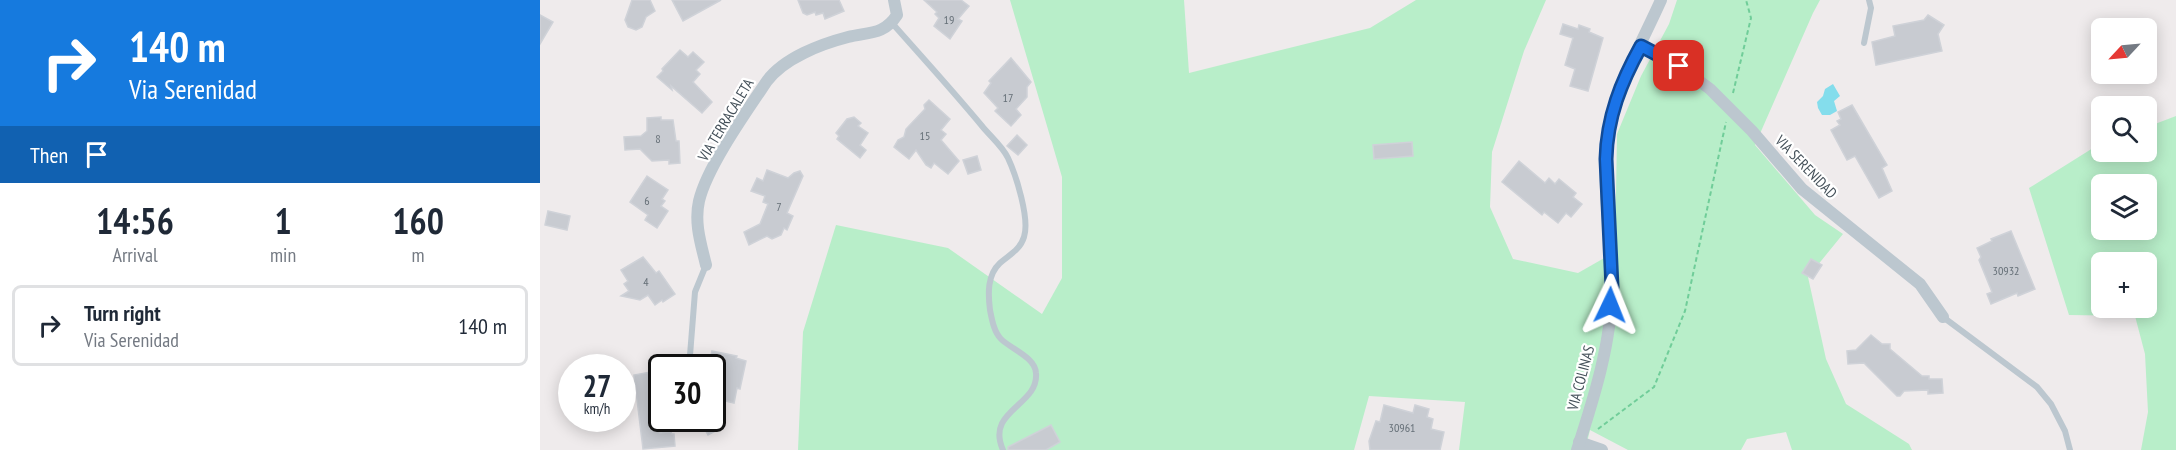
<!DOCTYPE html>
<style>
body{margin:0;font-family:"PT Sans Narrow",sans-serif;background:#f6f6f7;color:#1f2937;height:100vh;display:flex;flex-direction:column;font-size:22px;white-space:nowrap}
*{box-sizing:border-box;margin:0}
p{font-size:20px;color:#747a83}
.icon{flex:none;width:33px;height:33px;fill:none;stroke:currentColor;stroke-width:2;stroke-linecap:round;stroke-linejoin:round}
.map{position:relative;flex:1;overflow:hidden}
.details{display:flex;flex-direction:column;background:#fff;width:540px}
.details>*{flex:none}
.guide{background:#167ade;color:#fff;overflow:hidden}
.needle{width:39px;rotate:244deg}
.controls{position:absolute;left:1551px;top:18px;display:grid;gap:12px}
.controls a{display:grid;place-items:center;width:66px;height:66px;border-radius:9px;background:#fff;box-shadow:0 3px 15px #0003;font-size:30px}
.speed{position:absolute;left:18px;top:354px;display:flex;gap:12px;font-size:30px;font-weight:700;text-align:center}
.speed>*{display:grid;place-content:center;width:78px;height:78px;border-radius:50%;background:#fff;box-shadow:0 3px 15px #0003;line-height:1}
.speed small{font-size:15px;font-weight:400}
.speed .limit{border:3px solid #111;border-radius:9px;background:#fff;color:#111}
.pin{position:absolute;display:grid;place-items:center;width:51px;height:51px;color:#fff;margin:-26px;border-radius:12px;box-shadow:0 3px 9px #0006}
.me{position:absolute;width:66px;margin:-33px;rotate:2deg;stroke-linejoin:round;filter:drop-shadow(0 0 4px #0008)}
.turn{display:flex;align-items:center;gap:21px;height:126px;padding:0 30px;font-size:27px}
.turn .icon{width:78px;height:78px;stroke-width:2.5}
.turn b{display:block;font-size:42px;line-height:51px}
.then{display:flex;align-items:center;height:57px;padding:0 30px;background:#0003;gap:12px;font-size:22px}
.eta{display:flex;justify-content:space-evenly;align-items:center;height:102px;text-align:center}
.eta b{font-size:36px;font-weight:700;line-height:42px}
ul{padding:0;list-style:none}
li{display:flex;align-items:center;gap:18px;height:81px;margin:0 12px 9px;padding:0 18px;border:3px solid #e0e1e3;border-radius:9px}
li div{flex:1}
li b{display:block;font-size:22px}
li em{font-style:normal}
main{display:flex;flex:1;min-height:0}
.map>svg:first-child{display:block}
.green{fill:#b8eec9;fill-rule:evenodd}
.water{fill:#84ddec}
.building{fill:#c8cbd1;stroke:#cfd2d8;stroke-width:1.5}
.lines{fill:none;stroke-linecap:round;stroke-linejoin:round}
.path{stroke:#70cd99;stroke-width:2;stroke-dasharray:4.5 3;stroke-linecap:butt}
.service{stroke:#bcc7cf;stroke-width:6}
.minor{stroke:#bcc7cf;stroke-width:12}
.route-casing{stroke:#114b97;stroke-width:15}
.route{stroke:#1a73e8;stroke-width:10}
.labels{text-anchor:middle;stroke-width:4.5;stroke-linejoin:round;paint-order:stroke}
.number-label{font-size:12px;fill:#656f77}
.street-label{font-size:15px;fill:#445059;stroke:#fff}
</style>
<main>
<section class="details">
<div class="guide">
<div class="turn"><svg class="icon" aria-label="right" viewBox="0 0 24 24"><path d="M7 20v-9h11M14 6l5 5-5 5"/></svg><div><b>140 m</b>Via Serenidad</div></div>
<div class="then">Then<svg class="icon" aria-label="arrive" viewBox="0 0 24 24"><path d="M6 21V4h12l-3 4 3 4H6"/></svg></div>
</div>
<div class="eta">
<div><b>14:56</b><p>Arrival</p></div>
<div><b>1</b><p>min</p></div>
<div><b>160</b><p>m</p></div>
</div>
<ul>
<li><svg class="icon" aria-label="right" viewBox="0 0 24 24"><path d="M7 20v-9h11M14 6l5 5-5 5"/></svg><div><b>Turn right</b><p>Via Serenidad</p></div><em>140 m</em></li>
</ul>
</section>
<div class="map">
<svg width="1636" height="450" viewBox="0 0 1636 450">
<rect width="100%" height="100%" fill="#efebec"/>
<!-- green -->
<g class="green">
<path d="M 470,0 L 644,0 L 649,73 L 830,28 L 876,0 L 1006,0 L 984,51 L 952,152 L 950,207 L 973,259 L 1038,273 L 1073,253 L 1076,193 L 1077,134 L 1101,76 L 1129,24 L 1137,0 L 1280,0 L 1273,13 L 1215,145 L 1275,215 L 1303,234 L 1268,277 L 1286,359 L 1306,404 L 1369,444 L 1372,450 L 1252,450 L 1246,432 L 1207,439 L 1201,450 L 1088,450 L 1050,430 L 1045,450 L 919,450 L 925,402 L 829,396 L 814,450 L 258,450 L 263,332 L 296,225 L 408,248 L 502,314 L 522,278 L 522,177 Z"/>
<path d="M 1636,116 L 1636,450 L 1601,450 L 1608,412 L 1605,354 L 1595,316 L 1529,315 L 1489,188 L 1561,143 L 1562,152 L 1606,152 L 1607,127 ZM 1562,184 L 1606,184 L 1606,230 L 1562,230 ZM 1562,262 L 1606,262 L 1606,308 L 1562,308 Z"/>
</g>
<!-- water -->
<path class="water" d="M 1293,84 L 1300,96 L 1294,101 L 1297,111 L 1290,115 L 1282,115 L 1278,108 L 1277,102 L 1283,96 L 1285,89 Z"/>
<!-- building -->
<g class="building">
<path d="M 92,0 L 110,0 L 115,11 L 106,17 L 102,27 L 96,30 L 88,27 L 85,20 Z"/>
<path d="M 132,0 L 181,0 L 143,21 Z"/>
<path d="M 258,0 L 299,0 L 304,11 L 285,19 L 283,13 L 276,15 L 275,12 L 267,15 L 263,13 Z"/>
<path d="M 384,0 L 421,0 L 429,6 L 418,19 L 422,21 L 410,39 L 394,26 L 399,18 L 395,14 L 397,12 Z"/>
<path d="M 0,15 L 13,22 L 0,44 Z"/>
<path d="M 1388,15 L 1404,25 L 1398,34 L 1402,51 L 1336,65 L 1332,42 L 1355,36 L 1353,26 L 1384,20 Z"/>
<path d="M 1023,24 L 1038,29 L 1039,25 L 1050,29 L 1049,32 L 1063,38 L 1048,91 L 1030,86 L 1035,69 L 1025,65 L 1033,38 L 1020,34 Z"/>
<path d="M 140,50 L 148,57 L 153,52 L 164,62 L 156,70 L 160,74 L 153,82 L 172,102 L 162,113 L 131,86 L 132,90 L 117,77 L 123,71 L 122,69 Z"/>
<path d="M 471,58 L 491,82 L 487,87 L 487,97 L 476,109 L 481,115 L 471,126 L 455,111 L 458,108 L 444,93 L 451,83 L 449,81 Z"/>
<path d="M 389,100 L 410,119 L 401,130 L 406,134 L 401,140 L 419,161 L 408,174 L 394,163 L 391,168 L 386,165 L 376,150 L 369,159 L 354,147 L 358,140 L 364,137 L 366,129 L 385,109 L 384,105 Z"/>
<path d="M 1312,105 L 1347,165 L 1342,168 L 1352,191 L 1339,198 L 1315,156 L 1307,160 L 1291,130 L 1300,125 L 1297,121 L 1301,119 L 1298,112 Z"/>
<path d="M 121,117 L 121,120 L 133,120 L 136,141 L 139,141 L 140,163 L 129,164 L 129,160 L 112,161 L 100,149 L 85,150 L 84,137 L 101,136 L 107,131 L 107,118 Z"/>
<path d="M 314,117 L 321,123 L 318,126 L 328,133 L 320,145 L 326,150 L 320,158 L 297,139 L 299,136 L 296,133 L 307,119 Z"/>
<path d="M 477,135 L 487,145 L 478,155 L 467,146 Z"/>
<path d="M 872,142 L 873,156 L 834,159 L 833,145 Z"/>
<path d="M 437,156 L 441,170 L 428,174 L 423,160 Z"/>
<path d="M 979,161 L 1005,183 L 1009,178 L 1015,184 L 1019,179 L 1036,193 L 1033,197 L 1042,204 L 1031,217 L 1026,213 L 1018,223 L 1004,212 L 1002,215 L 962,182 Z"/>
<path d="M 227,170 L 248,178 L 254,173 L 260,171 L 263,176 L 247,213 L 253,216 L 247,230 L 244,228 L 241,235 L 232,239 L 227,236 L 209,245 L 204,232 L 220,224 L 228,204 L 223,202 L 225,196 L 211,191 L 217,178 L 223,181 Z"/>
<path d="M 107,176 L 128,190 L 122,199 L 125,201 L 121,206 L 128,211 L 117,228 L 105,220 L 108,215 L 90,202 Z"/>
<path d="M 8,211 L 30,216 L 27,230 L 5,225 Z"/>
<path d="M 1471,231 L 1495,289 L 1478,296 L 1477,293 L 1451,304 L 1447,294 L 1452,292 L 1439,260 L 1441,257 L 1437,248 L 1452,241 L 1451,239 Z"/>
<path d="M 103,257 L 116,273 L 119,271 L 135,294 L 123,302 L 122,300 L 115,305 L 108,295 L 100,300 L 81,296 L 89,291 L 84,284 L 88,281 L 81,270 Z"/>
<path d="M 1271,259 L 1282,265 L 1273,279 L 1262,273 Z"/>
<path d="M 1331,335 L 1342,344 L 1350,344 L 1350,349 L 1382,376 L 1389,376 L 1389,379 L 1402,379 L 1403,393 L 1388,394 L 1388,390 L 1364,391 L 1360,396 L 1357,396 L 1324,363 L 1308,364 L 1307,351 L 1316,350 Z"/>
<path d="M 172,351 L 197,356 L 196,358 L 206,361 L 200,389 L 197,388 L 194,403 L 177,399 L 180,385 L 172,384 L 172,368 L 168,368 Z"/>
<path d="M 122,370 L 122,402 L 117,402 L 120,433 L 131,432 L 132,434 L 134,434 L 135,446 L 103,449 L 94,375 Z"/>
<path d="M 844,405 L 873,413 L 875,405 L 889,409 L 887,417 L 893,419 L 891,429 L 904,432 L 900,450 L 830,450 L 829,441 L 836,421 L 840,422 Z"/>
<path d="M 174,415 L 181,428 L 168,435 L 161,422 L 172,418 Z"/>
<path d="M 511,425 L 520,442 L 506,450 L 468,450 L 468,447 Z"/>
</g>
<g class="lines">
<!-- path -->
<g class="path">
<path d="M 1193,93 L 1211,18 L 1206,0"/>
<path d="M 1058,429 L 1114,387 L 1145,311 L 1186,122"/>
</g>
<!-- service -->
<g class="service">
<path d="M 352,23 C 382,57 413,91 442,126 C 450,136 463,147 468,158 C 476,175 490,219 484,237 C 480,250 469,255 460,263 C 447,275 448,294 450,310 C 452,320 454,332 461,339 C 471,349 495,357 496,373 C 499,406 445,410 463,450"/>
<path d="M 1324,43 L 1331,8 L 1329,0"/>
<path d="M 1403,317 L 1497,387 L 1511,404 L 1525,431 L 1530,450"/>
<path d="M 149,368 L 155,292 L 166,265"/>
</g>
<!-- minor -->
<g class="minor">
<path d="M 1101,46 L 1139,66 L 1170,89 L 1212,131 L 1262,189 L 1380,284 L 1403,317"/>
<path d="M 166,265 C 161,244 154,223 159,201 C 167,167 206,112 227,81 C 244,58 281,44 308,37 C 329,32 344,35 357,15 L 354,0"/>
<path d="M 1039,442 L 1062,450"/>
<path d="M 1037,450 C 1054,398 1072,341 1072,286 C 1072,239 1062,191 1067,144 C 1073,92 1100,47 1121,0"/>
</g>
</g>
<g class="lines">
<!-- route casing -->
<g class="route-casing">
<path id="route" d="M 1070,305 L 1072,287 L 1066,159 C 1067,117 1081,82 1101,46 L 1139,66"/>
</g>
<!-- route -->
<use href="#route" class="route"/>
</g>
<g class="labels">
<!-- number labels -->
<g class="number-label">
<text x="409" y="24">19</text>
<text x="468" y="102">17</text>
<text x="385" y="140">15</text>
<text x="118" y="143">8</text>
<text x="107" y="205">6</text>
<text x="239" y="211">7</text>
<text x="1466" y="275">30932</text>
<text x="106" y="286">4</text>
<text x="862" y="432">30961</text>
</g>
<!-- street labels -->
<g class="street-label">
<text transform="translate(186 120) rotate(-59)" y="5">VIA TERRACALETA</text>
<text transform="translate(1266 167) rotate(46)" y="5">VIA SERENIDAD</text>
<text transform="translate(1041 378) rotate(-75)" y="5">VIA COLINAS</text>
</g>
</g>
</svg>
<div class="controls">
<a><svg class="needle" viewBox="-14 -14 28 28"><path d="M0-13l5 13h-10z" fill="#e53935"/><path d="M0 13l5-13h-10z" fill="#747a83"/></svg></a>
<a><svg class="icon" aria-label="search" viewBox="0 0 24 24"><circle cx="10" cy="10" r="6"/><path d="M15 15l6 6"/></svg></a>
<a><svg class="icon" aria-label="layers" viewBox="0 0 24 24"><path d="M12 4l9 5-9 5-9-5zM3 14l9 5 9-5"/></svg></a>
<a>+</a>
</div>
<div class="speed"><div>27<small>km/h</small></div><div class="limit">30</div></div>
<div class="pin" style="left:1139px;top:66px;background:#d93025"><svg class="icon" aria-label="arrive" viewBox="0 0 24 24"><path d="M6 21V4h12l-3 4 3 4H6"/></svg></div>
<svg class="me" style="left:1070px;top:305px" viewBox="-20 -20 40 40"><path d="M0-17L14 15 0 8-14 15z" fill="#1a73e8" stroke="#fff" stroke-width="4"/></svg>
</div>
</main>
